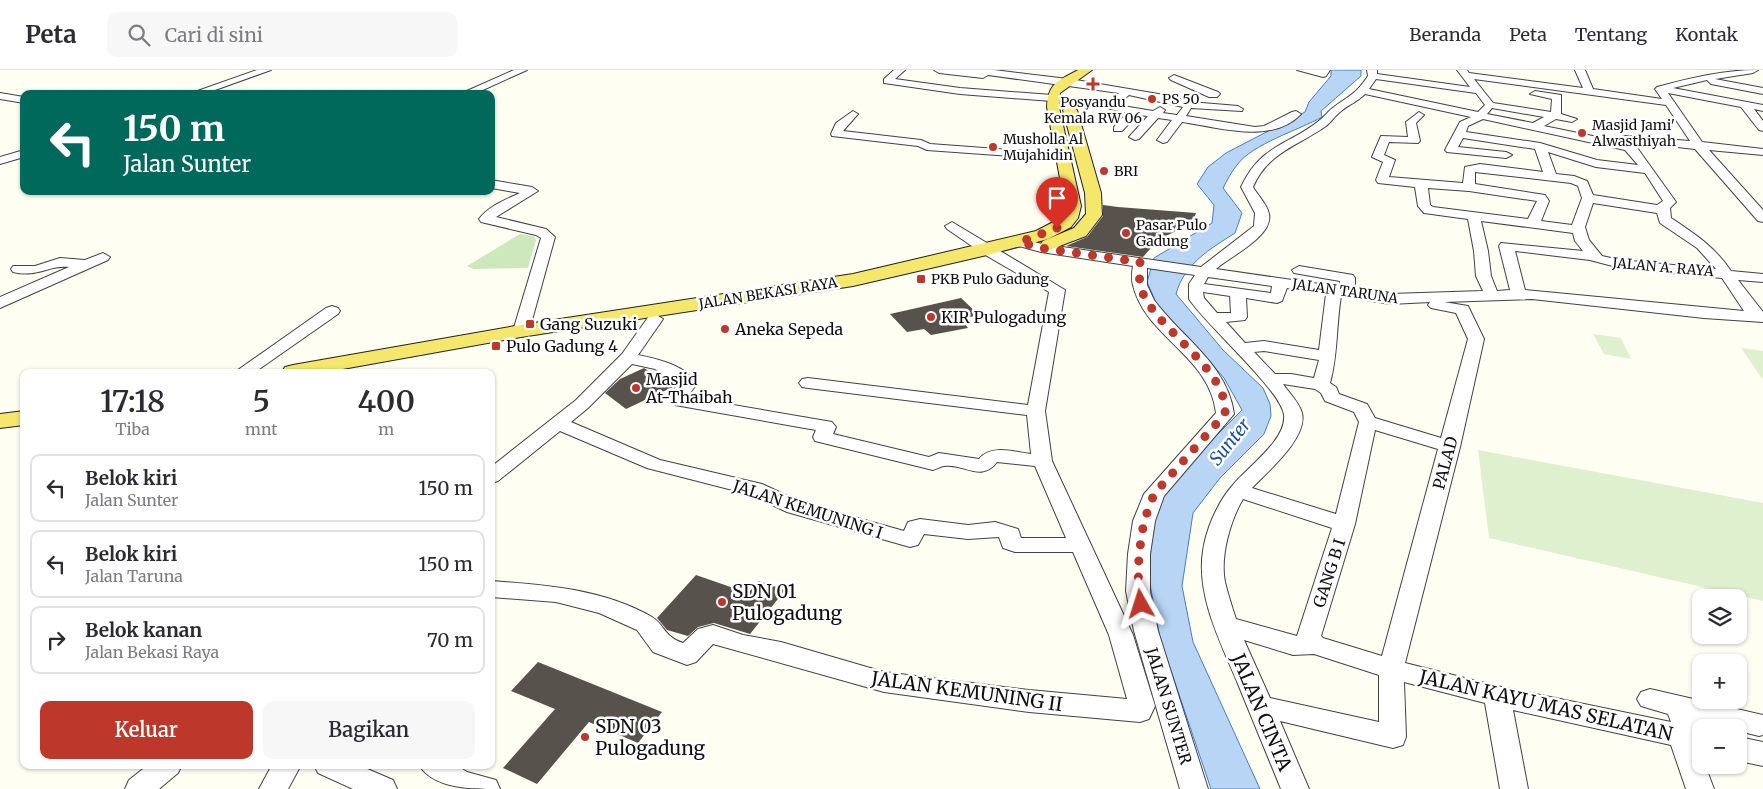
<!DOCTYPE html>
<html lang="id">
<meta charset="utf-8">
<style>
body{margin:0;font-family:Merriweather,serif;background:#f7f7f7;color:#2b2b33;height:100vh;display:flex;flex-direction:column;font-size:19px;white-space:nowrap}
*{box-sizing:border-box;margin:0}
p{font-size:16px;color:#7c7c81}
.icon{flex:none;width:28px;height:28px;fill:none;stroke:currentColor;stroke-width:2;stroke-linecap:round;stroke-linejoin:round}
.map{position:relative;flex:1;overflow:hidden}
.panel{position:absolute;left:20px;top:299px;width:475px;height:400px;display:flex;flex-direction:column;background:#fff;border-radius:10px;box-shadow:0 1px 4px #0004}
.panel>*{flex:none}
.banner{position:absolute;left:20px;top:20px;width:475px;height:105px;border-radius:10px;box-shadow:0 1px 4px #0004;background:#00695c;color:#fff;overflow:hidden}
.fabs{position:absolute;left:1692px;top:519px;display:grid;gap:10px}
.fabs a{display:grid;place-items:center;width:55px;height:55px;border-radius:10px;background:#fff;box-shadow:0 1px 4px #0004;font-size:25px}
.pin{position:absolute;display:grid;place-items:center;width:42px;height:42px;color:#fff;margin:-51px -21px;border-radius:50% 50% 50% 0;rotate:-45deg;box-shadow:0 0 5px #0007}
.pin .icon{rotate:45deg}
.me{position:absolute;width:55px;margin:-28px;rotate:354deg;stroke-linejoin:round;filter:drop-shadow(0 0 4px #0008)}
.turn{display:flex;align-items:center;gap:18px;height:105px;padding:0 20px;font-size:22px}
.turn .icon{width:65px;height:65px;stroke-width:2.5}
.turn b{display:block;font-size:35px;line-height:42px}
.eta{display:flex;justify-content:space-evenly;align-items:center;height:85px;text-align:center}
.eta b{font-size:30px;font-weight:600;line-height:35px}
.action{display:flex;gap:10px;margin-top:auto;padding:10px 20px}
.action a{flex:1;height:58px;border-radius:10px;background:#bd382a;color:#fff;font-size:20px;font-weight:600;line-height:58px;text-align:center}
.action a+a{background:#f7f7f7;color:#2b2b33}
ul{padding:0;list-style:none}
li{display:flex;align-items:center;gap:15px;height:68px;margin:0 10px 8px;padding:0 10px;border:2px solid #e1e1e2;border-radius:10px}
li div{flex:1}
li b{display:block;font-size:19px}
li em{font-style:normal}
header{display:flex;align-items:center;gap:30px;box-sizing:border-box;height:70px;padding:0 25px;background:#fff;border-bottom:1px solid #e1e1e2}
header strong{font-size:24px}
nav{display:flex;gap:28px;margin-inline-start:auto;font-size:18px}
.search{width:350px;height:45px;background:#f7f7f7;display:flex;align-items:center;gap:12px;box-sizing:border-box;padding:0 18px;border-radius:10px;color:#7c7c81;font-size:19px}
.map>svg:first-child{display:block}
.green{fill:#cde9bc}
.pitch{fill:#dff0ce}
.water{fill:#b8d5f5;stroke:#4080cb}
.building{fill:#58524c}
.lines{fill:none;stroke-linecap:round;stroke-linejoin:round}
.minor-casing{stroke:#424242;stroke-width:2}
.major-casing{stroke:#202020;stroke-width:2}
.minor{fill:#fff;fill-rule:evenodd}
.major{fill:#f5e76c;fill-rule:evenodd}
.route{stroke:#bd382a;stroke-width:9;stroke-dasharray:0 16.2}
.poi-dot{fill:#bd382a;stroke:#fff;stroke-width:2}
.labels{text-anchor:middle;stroke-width:5;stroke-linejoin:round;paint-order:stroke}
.far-poi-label{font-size:14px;fill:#0f0f0f;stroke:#fff;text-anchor:start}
.far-street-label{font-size:14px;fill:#0f0f0f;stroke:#fff}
.poi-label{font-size:16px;fill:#0f0f0f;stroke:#fff;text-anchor:start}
.street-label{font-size:16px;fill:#0f0f0f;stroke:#fff}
.water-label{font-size:18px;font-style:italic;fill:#1a52a0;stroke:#fff}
.near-poi-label{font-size:19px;fill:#0f0f0f;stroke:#fff;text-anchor:start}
.near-street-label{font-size:19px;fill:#0f0f0f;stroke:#fff}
</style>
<header>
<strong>Peta</strong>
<div class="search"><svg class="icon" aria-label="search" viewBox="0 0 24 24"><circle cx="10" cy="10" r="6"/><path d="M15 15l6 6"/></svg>Cari di sini</div>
<nav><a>Beranda</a><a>Peta</a><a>Tentang</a><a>Kontak</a></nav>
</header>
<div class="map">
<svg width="1763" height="719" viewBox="0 0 1763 719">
<rect width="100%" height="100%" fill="#fffef2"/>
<!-- green -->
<path class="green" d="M 520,164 L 534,166 L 536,170 L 528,198 L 474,199 L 467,196 Z"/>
<!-- pitch -->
<g class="pitch">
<path d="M 1593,264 L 1621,268 L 1631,289 L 1604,284 Z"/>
<path d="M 1741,278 L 1763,281 L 1763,310 Z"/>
<path d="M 1478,380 L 1763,433 L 1763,531 L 1489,468 Z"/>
</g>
<!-- water -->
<path class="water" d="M 1331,0 L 1361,0 L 1361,6 L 1321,41 L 1322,47 C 1299,60 1252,74 1237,95 C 1231,102 1227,111 1223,118 L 1242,143 L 1235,163 C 1210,179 1184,194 1176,224 L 1223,280 L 1263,318 L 1270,334 L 1271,346 L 1264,364 L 1220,408 L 1193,443 L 1182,516 L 1193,572 L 1260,719 L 1211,719 L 1160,568 L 1146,493 L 1151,440 L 1187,395 L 1242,340 L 1224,308 L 1201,282 L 1161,244 L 1147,212 L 1154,188 L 1212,153 L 1214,135 L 1197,114 L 1208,97 L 1226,83 L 1305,42 L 1309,32 L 1331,6 Z"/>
<!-- building -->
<g class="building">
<path d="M 1103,135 L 1118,137 L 1196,143 L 1192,153 L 1158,170 L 1143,187 L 1066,176 L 1087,167 L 1103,146 Z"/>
<path d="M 961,228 L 979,245 L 961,249 L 968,258 L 931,265 L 924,259 L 907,262 L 890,244 Z"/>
<path d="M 644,298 L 673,317 L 626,339 L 605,323 L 620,309 Z"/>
<path d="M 696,505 L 748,523 L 759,511 L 785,520 L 750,564 L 714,553 L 698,557 L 688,566 L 667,560 L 657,548 Z"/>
<path d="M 538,592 L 662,642 L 638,673 L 589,652 L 537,714 L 503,698 L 555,639 L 511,621 Z"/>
</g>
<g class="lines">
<!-- minor casing -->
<g class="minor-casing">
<g id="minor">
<path d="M 257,0 L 271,0 L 204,24 L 189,24 Z"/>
<path d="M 514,0 L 527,0 L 474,24 L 460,24 Z"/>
<path d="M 894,0 L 905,0 L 895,9 L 960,18 L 1052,25 L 1057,28 L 1052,31 L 960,24 L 884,13 L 884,9 Z"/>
<path d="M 934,0 L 994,0 L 1076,10 L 1170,26 L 1190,32 L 1238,36 L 1243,39 L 1242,41 L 1191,38 L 1186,46 L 1255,57 L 1264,56 L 1292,42 L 1296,41 L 1301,44 C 1272,75 1219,57 1182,52 L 1167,72 L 1163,73 L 1157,70 L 1172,50 L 1158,48 L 1139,69 L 1135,70 L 1129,67 L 1148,46 L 1137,45 L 1122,61 L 1114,61 L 1114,57 L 1127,43 L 1103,37 L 1119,23 L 988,5 L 983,8 L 939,3 ZM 1129,25 L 1183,37 L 1177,45 L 1163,43 L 1165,40 L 1160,37 L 1153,41 L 1117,35 Z"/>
<path d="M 1297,0 L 1330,0 L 1326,6 L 1323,7 Z"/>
<path d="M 1367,0 L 1377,0 L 1377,4 L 1470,17 L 1457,0 L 1467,0 L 1469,3 L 1583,18 L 1575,0 L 1585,0 L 1593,19 L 1662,29 L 1655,19 L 1657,17 C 1690,8 1723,0 1758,0 L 1753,3 L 1715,9 L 1763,18 L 1763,24 L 1711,14 L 1707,10 L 1673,18 L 1763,35 L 1763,41 L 1754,39 L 1763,51 L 1763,61 L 1759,60 L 1741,37 L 1668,23 L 1702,72 L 1763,79 L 1763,85 L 1709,80 L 1763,140 L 1763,152 L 1758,151 L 1695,79 L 1633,72 L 1676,132 L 1670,138 L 1671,148 C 1695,164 1715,177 1731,201 L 1763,204 L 1763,212 L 1738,210 L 1763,242 L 1763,252 L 1704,248 L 1532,229 L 1444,232 L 1468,236 L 1484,269 L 1460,377 L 1405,593 L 1497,616 L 1671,652 L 1668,644 L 1641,636 L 1637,629 L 1641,622 L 1650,619 L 1763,645 L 1763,665 L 1759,666 L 1739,661 L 1739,658 L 1723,658 L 1697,651 L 1701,659 L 1701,695 L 1705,695 L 1714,719 L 1686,719 L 1671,675 L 1513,640 L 1528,719 L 1500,719 L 1485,633 L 1404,612 L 1406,667 L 1403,675 L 1393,678 L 1280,651 L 1309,719 L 1281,719 C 1267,684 1252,649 1238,614 C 1221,573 1196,526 1203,481 C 1206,459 1218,432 1232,416 C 1246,398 1287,370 1284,345 C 1281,320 1206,255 1189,229 L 1189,214 L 1195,205 L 1147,198 L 1147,215 L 1154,230 C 1182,268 1228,295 1234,344 L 1164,426 L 1155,451 L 1150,484 L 1150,521 L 1158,561 L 1208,719 L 1180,719 L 1134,561 L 1126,521 L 1128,484 L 1133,451 L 1144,424 L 1216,343 C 1210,286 1145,267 1133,215 C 1131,209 1132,202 1133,196 L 1041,182 L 1015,175 L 1013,172 L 1020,168 L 1042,174 L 1201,197 L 1254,156 L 1255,143 L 1241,117 C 1261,74 1288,76 1320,50 C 1325,46 1329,40 1334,37 C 1350,25 1356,24 1368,6 ZM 1376,9 L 1476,23 L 1485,35 L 1478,42 L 1369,19 ZM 1474,9 L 1666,35 L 1690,71 L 1626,66 L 1622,67 L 1622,72 L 1544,56 L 1556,49 L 1572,52 L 1577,49 L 1561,44 L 1561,25 L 1535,21 L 1530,24 L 1552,29 L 1551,42 L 1493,33 ZM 1365,24 L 1471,47 L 1460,52 L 1445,80 L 1447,82 L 1506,88 L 1512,85 L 1506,82 L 1458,77 L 1463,68 L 1535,79 L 1543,102 L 1480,94 L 1465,97 L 1463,113 L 1389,107 L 1395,90 L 1384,85 L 1389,72 L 1418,73 L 1420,71 L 1416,53 L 1424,45 L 1419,42 L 1406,52 L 1408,67 L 1381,66 L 1372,87 L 1383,92 L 1376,110 L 1378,113 L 1415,117 L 1418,136 L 1424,143 L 1468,149 L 1474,181 L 1476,206 L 1483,221 L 1390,224 L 1355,219 L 1355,208 L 1353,205 L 1299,196 L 1292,200 L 1294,203 L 1340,211 L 1340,217 L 1216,199 C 1229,187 1274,166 1269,144 C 1267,134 1258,126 1253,117 C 1268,82 1298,76 1326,56 C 1331,52 1335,46 1340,42 C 1348,35 1357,32 1365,24 ZM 1492,38 L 1544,47 L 1533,53 L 1487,44 ZM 1483,49 L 1625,80 L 1638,95 L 1597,90 L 1540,73 L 1466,62 L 1468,56 ZM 1548,82 L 1596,97 L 1645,103 L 1663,131 L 1657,135 L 1593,125 L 1587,111 L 1574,106 L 1556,104 ZM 1475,102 L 1571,113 L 1578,116 L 1582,128 L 1572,155 L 1541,151 L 1549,131 L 1545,125 L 1475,114 ZM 1428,118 L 1469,121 L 1537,131 L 1528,149 L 1433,137 L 1430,135 ZM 1593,133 L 1657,143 L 1660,153 L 1697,178 L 1716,199 L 1620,190 L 1602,186 L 1589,170 L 1585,157 ZM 1481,151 L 1573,163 L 1575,171 L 1583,181 L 1501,173 L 1499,176 L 1510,220 L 1497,221 L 1491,206 L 1488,181 ZM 1515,181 L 1590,190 L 1620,198 L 1722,208 L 1744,241 L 1525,220 ZM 1208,207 L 1272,216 L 1271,223 L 1204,214 ZM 1287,218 L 1326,224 L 1319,280 L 1264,271 L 1245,273 L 1226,252 L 1245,250 L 1247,247 L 1246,228 L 1277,233 L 1282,231 ZM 1203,222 L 1230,226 L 1231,243 L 1217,243 L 1204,228 ZM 1341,226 L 1390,234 L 1430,232 L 1428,235 L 1431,238 L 1456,243 L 1468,269 L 1441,368 L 1375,348 L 1367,334 L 1339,324 L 1336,317 L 1330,313 C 1338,285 1336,256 1341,226 ZM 1264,281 L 1319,290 L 1314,308 L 1291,304 L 1275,304 L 1254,282 ZM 1283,314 L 1315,319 L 1321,323 L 1325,331 L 1354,342 L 1359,352 L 1336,444 L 1252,418 C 1267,402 1308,368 1302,343 C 1299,332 1289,323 1283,314 ZM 1375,360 L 1438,379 L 1382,586 L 1323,568 L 1321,566 L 1355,454 ZM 1243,429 L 1332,458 L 1297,566 L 1236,549 C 1232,537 1228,524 1225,512 C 1220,487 1230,451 1243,429 ZM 1244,570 L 1293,585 L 1314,584 L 1379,605 L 1379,652 L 1270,628 Z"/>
<path d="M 1174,5 L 1218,22 L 1220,24 L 1217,27 L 1209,27 L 1171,10 L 1169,8 Z"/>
<path d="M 0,23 L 24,27 L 24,33 L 0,29 Z"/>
<path d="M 853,41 L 858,44 L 843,61 L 921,70 L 930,74 L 1065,84 L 1071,87 L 1065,90 L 927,80 L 918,76 L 832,66 L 831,64 L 836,53 Z"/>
<path d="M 24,80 L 24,87 L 0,94 L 0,87 Z"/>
<path d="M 491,110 L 532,117 L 538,121 L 496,147 L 546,159 L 555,167 L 529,261 L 521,266 L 513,261 L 541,168 L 536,165 L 481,152 L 479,149 C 489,136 505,130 520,123 L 491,118 Z"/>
<path d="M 952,152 L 1065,220 L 1045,341 L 1052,391 L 1133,565 L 1155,636 L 1149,649 L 1140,652 L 1029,642 L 884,622 L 713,574 L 696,592 L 687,595 L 653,582 L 637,560 L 599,543 L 556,532 L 491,527 L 491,511 C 546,515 603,519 652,547 C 665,555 663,566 683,573 L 698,559 L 713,555 L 743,565 L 781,572 L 884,602 L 1029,620 L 1127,629 L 1109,565 L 1073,482 L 1015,482 L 1003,478 L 999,467 L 968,469 L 924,464 L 918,475 L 910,477 L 787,442 L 748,424 L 647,398 L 560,361 L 498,411 L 491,413 L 491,397 L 576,330 L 622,284 L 649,246 L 655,244 L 663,249 L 638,285 C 657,289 687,295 696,315 L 687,327 L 832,352 L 836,357 L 833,364 L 929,387 L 939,383 L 979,389 C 991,374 1014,382 1031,384 L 1027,345 L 808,318 L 802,317 L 799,313 L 802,309 L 808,308 L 1028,335 L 1049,222 L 982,183 L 947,159 L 945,156 ZM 632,294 L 655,299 L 678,314 L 669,327 L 675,335 L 816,360 L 813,367 L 815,371 L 933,400 C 937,399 941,396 944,396 C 964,393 981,413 997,392 L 1035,396 L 1066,468 L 1021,468 L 1018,459 L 995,452 L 968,455 L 920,449 L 908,452 L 904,461 L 801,432 L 762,414 L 660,390 L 571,352 L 588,338 Z"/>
<path d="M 103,183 L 110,187 L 108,190 L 0,238 L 0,227 L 69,197 C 48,195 37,208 13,202 L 11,199 L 13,196 L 35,196 L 60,188 L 85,190 Z"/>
<path d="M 332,236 L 338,238 L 340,241 L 338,244 L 255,302 L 235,302 L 326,238 Z"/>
<path d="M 1739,667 L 1763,672 L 1763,696 L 1739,691 Z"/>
<path d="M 148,695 L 182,695 L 178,703 L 159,719 L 125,719 L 129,710 Z"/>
<path d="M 272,695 L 301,695 L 288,719 L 259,719 Z"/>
<path d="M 314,695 L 358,695 L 393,710 L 397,719 L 353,719 L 318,703 Z"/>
<path d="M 419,695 L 456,695 L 467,702 L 496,710 L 500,719 C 471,719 434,719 419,695 Z"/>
</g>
</g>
<!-- major casing -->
<g class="major-casing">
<g id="major">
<path d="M 1078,0 L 1092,0 L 1060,23 L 1059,37 L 1081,136 L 1078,148 L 1071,157 L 1048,169 L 987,185 L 853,216 L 521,267 L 326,302 L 282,302 L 285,297 L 293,295 L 521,255 L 853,204 L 1036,161 L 1059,149 L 1065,136 L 1047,37 C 1048,13 1058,11 1078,0 Z"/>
<path d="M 1070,36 L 1077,40 L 1101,123 L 1102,145 L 1086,166 L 1049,180 L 1043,179 L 1040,175 L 1043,171 L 1074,158 L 1086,144 L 1085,123 L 1063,40 Z"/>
<path d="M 24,341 L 24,355 L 0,358 L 0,344 Z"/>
</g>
</g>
<!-- minor -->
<use href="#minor" class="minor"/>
<!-- major -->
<use href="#major" class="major"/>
</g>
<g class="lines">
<!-- route -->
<path class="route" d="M 1057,158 L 1020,172 L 1041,178 L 1140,192 C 1140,200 1139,208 1140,215 C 1150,257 1229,297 1225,344 L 1154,424 L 1144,451 L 1139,484 L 1138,521 L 1141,534"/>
</g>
<!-- markers -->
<g class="poi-dot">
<path d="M1090.5 6.5h5v5h5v5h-5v5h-5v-5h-5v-5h5z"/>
<circle cx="1152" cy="29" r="5"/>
<circle cx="1582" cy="63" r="5"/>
<circle cx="993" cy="77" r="5"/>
<circle cx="1104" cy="101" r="5"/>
<circle cx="1126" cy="163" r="5"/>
<rect x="916" y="204" width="10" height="10" rx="2.5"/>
<circle cx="931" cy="247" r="5"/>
<rect x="525" y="249" width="10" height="10" rx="2.5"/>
<circle cx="725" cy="259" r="5"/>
<rect x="491" y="271" width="10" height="10" rx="2.5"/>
<circle cx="636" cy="318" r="5"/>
<circle cx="722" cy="532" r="5"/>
<circle cx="585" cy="667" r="5"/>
</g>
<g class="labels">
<!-- far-poi labels -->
<g class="far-poi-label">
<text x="1162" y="34">PS 50</text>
<text x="1093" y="37" text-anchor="middle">Posyandu<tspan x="1093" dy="16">Kemala RW 06</tspan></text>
<text x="1592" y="60">Masjid Jami'<tspan x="1592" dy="16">Alwasthiyah</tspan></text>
<text x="1003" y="74">Musholla Al<tspan x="1003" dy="16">Mujahidin</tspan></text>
<text x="1114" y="106">BRI</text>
<text x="1136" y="160">Pasar Pulo<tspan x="1136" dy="16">Gadung</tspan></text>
<text x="931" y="214">PKB Pulo Gadung</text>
</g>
<!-- far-street labels -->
<g class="far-street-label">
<text transform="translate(1663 197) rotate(5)" y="5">JALAN A. RAYA</text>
<text transform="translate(1345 221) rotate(8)" y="5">JALAN TARUNA</text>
<text transform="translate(768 223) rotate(-9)" y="5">JALAN BEKASI RAYA</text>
</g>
<!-- poi labels -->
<g class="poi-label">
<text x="941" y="253">KIR Pulogadung</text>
<text x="540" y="260">Gang Suzuki</text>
<text x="735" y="265">Aneka Sepeda</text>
<text x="506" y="282">Pulo Gadung 4</text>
<text x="646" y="315">Masjid<tspan x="646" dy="18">At-Thaibah</tspan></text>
</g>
<!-- street labels -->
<g class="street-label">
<text transform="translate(1445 393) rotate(-75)" y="6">PALAD</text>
<text transform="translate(808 439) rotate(18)" y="6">JALAN KEMUNING I</text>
<text transform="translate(1329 503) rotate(-72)" y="6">GANG B I</text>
<text transform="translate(1169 636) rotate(73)" y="6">JALAN SUNTER</text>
</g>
<!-- water labels -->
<g class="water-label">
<text transform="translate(1230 372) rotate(-51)" y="6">Sunter</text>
</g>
<!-- near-poi labels -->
<g class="near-poi-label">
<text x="732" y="528">SDN 01<tspan x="732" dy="22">Pulogadung</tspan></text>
<text x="595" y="663">SDN 03<tspan x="595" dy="22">Pulogadung</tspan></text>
</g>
<!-- near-street labels -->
<g class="near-street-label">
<text transform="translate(967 621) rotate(8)" y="7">JALAN KEMUNING II</text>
<text transform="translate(1546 635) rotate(13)" y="7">JALAN KAYU MAS SELATAN</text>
<text transform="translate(1262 642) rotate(67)" y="7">JALAN CINTA</text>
</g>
</g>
</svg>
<div class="fabs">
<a><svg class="icon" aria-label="layers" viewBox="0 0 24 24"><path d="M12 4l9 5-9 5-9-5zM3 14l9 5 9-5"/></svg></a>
<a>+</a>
<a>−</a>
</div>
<div class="pin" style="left:1057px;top:158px;background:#d93025"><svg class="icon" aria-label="arrive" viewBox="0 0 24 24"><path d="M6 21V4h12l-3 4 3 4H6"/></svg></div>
<svg class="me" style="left:1141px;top:534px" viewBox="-20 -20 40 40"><path d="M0-17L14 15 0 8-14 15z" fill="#bd382a" stroke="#fff" stroke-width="4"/></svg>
<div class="banner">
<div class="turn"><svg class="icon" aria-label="left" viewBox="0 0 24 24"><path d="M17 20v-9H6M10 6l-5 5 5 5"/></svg><div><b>150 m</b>Jalan Sunter</div></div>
</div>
<section class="panel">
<div class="eta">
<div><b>17:18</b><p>Tiba</p></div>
<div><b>5</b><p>mnt</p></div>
<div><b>400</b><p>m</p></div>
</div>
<ul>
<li><svg class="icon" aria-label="left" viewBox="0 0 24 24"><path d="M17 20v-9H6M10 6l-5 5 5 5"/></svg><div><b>Belok kiri</b><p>Jalan Sunter</p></div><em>150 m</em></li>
<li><svg class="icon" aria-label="left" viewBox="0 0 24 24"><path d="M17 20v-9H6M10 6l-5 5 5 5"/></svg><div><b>Belok kiri</b><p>Jalan Taruna</p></div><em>150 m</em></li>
<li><svg class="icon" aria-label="right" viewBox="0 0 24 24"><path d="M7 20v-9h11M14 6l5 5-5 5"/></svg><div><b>Belok kanan</b><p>Jalan Bekasi Raya</p></div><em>70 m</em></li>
</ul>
<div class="action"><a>Keluar</a><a>Bagikan</a></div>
</section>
</div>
